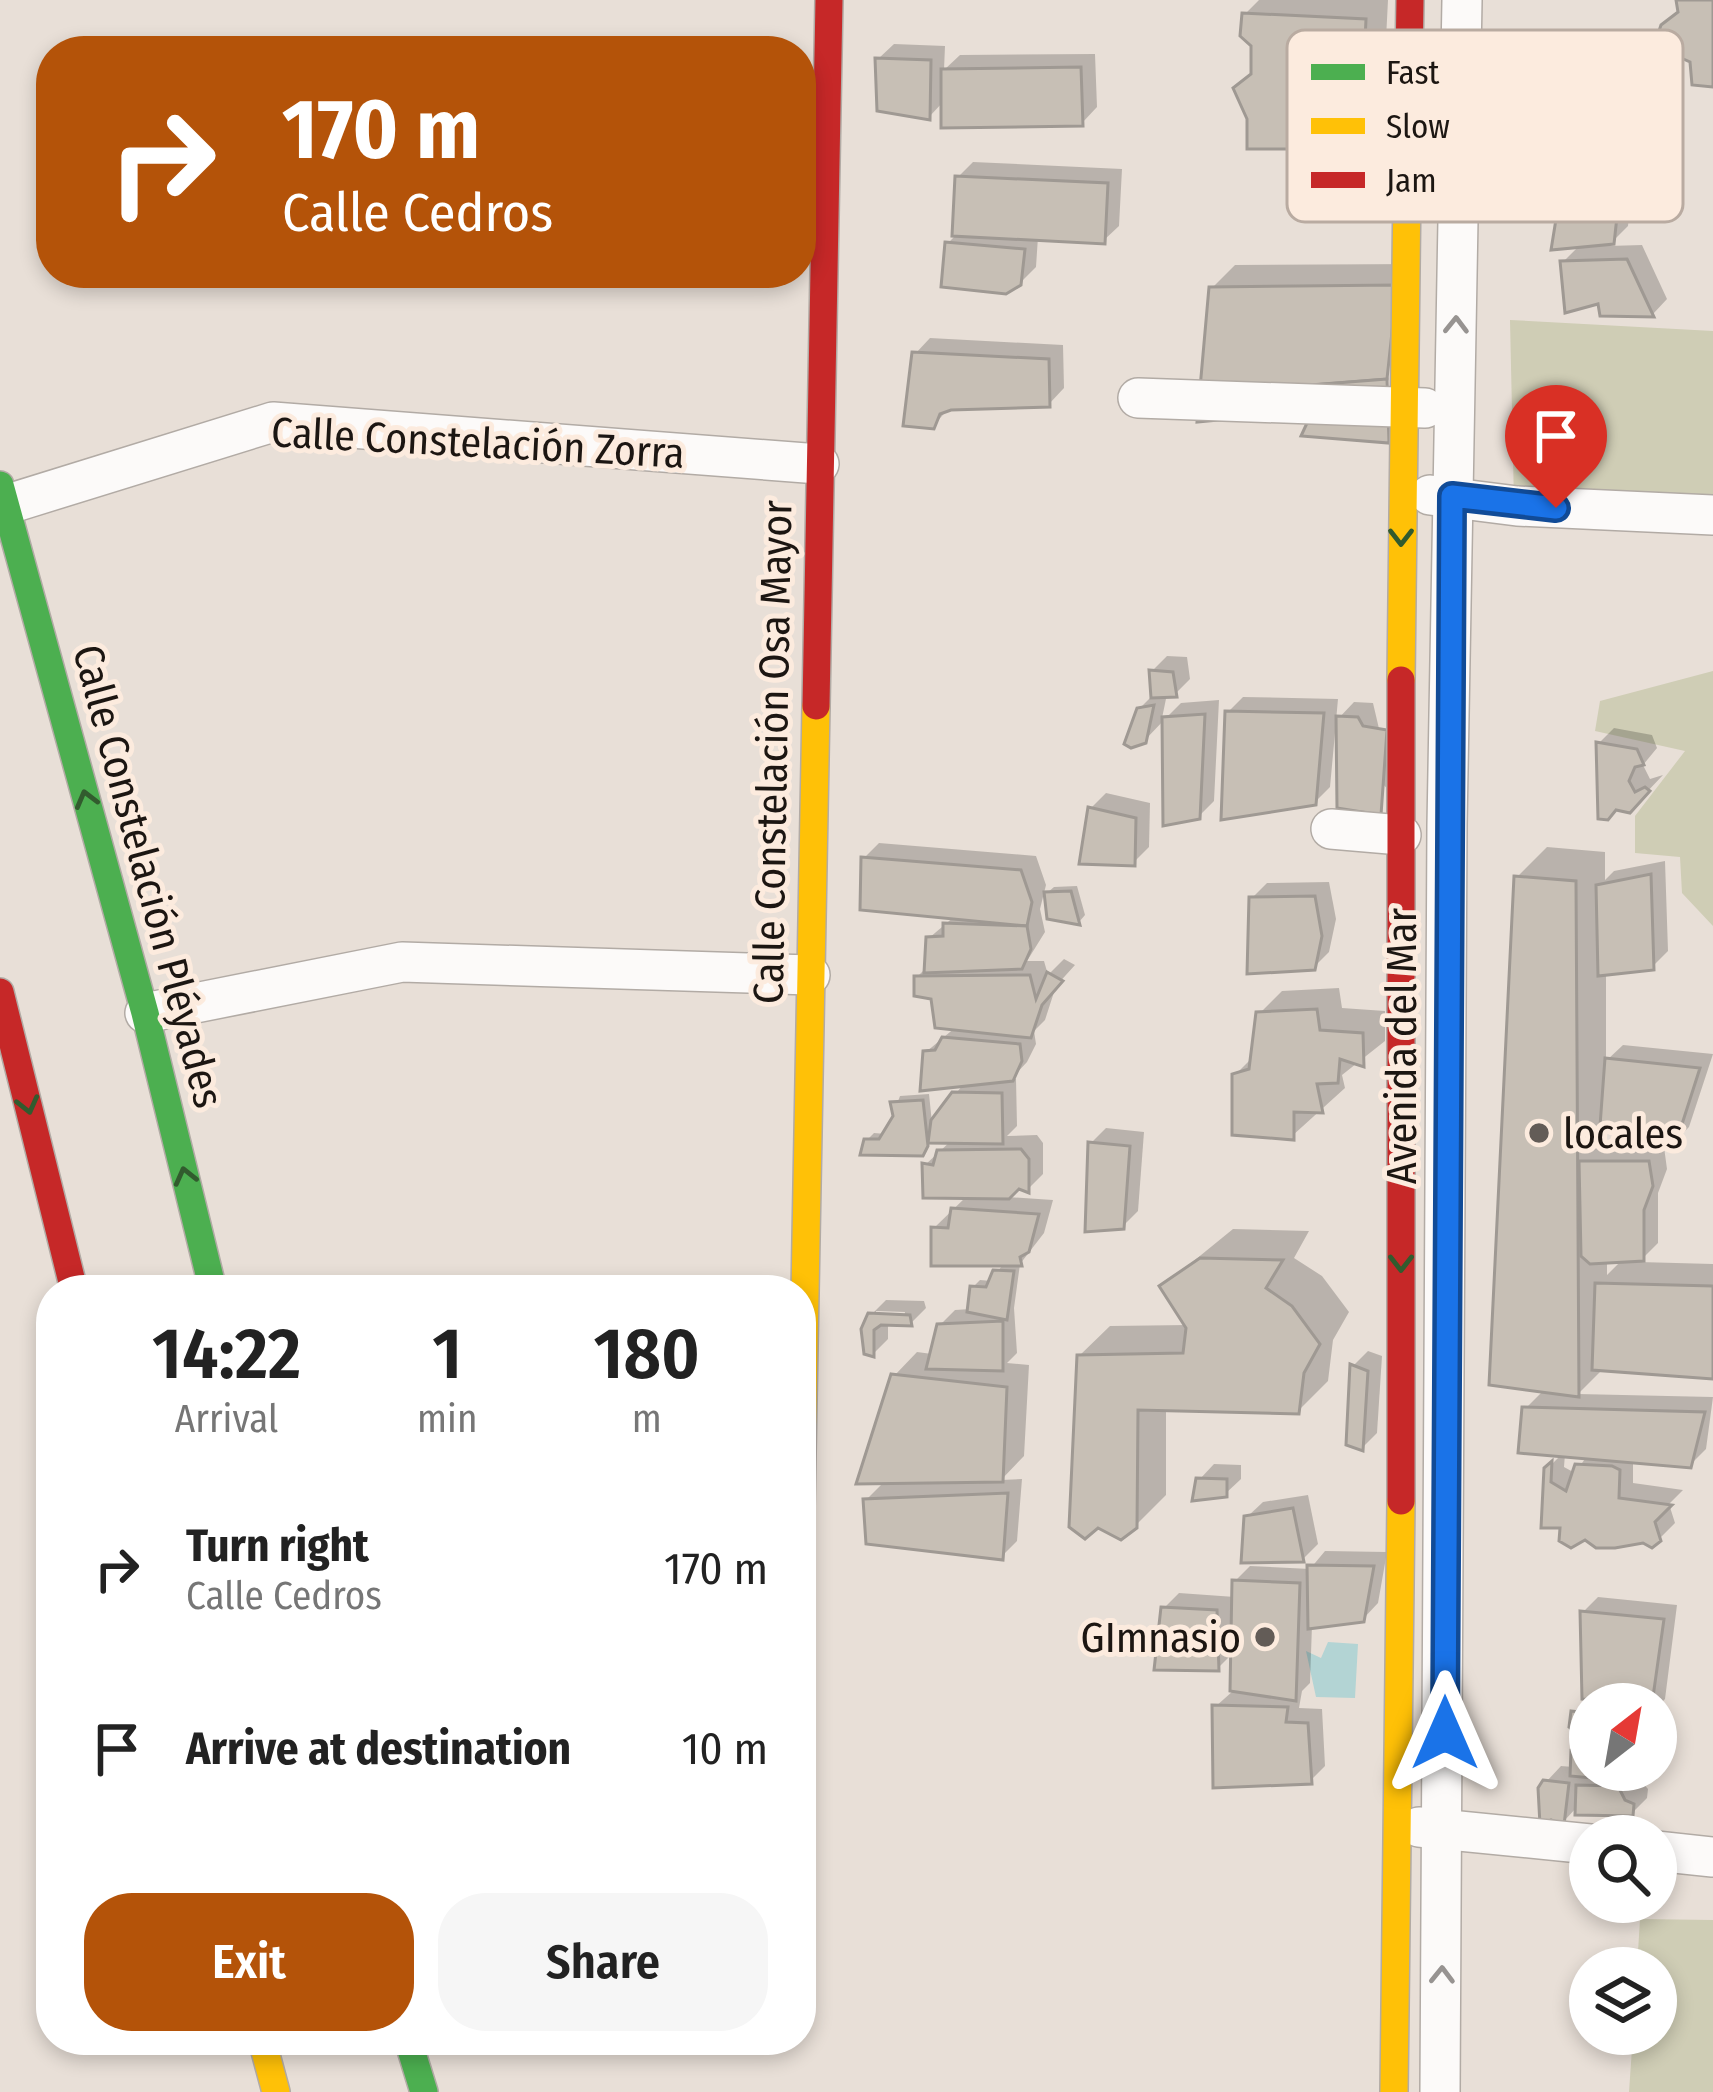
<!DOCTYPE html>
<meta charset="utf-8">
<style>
body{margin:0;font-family:"Fira Sans Condensed",sans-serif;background:#f6f6f6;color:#222;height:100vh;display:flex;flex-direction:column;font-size:45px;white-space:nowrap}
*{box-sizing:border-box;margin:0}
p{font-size:39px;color:#767676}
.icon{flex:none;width:66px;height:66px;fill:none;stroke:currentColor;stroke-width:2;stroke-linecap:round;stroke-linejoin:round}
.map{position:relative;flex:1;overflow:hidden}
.details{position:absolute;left:36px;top:1275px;width:780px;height:780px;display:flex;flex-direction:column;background:#fff;border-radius:48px;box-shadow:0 6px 18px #0003}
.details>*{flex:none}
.top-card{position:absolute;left:36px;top:36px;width:780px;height:252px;border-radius:48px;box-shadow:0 6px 18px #0003;background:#b45309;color:#fff;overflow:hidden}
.needle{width:78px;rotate:31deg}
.controls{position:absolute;left:1569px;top:1683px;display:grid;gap:24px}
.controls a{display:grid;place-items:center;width:108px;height:108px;border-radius:50%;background:#fff;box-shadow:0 6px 18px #0003;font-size:60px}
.pin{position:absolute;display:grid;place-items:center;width:102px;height:102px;color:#fff;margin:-123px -51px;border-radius:50% 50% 50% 0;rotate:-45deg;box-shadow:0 0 12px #0007}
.pin .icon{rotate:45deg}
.me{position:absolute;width:132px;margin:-66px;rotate:0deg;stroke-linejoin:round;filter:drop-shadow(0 0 9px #0008)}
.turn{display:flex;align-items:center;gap:42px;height:252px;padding:0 48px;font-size:54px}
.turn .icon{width:156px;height:156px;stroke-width:2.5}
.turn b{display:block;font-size:84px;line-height:102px}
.eta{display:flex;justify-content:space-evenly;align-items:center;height:204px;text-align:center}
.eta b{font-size:72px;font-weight:600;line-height:84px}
.cta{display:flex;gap:24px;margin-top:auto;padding:24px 48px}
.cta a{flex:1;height:138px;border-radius:48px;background:#b45309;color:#fff;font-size:48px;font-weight:600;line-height:138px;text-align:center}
.cta a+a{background:#f6f6f6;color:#222}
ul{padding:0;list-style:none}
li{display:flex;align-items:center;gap:36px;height:180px;padding:0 48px}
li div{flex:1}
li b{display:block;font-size:45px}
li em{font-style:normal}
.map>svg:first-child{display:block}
.green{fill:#cfcdb5}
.water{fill:#b3d4d4}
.shadow{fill:#0003;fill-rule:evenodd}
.building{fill:#c7bfb5;stroke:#9f9993;stroke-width:3}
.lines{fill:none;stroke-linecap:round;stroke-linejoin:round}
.street-casing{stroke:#b2aba5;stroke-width:42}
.fast-casing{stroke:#b2aba5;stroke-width:30}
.slow-casing{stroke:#b2aba5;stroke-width:30}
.jam-casing{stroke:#b2aba5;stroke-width:30}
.street{stroke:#fcfaf9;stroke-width:39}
.fast{stroke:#4caf50;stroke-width:27}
.slow{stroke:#ffc107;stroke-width:27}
.jam{stroke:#c62828;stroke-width:27}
.oneway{stroke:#979391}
.oneway2{stroke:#325b2e}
.route-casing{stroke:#114b97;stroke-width:30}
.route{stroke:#1a73e8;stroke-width:21}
.poi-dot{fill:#635c57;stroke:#fcebde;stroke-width:4.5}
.labels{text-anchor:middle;stroke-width:10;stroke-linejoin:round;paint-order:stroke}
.street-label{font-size:42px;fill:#1c1612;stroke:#fcebde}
.poi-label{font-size:42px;fill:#1c1612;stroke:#fcebde;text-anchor:start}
.key{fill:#fcebde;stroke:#b9aba1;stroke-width:3}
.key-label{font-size:33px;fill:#1c1612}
</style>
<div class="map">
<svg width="1713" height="2092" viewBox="0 0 1713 2092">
<rect width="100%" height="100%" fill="#e8dfd7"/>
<!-- green -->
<g class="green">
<path d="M 1510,320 L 1713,331 L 1713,513 L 1514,503 Z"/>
<path d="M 1713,671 L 1713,926 L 1682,893 L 1680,857 L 1635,853 L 1635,816 L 1685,751 L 1595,731 L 1600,701 Z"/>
<path d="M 1640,1919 L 1713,1920 L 1713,2092 L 1629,2092 L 1633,2034 L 1656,2034 L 1656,1968 L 1637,1968 Z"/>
</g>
<!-- water -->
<path class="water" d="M 1328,1642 L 1358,1644 L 1355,1698 L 1316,1697 L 1306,1651 L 1321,1658 Z"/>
<!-- shadow -->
<g class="shadow">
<path d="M 1259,0 L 1388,0 L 1385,59 L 1363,86 L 1382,111 L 1359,134 L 1312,146 L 1250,118 L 1236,88 L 1254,71 L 1254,44 L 1245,14 Z"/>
<path d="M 894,44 L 945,46 L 944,70 L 960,55 L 1095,54 L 1097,107 L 1082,123 L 944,101 L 929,117 L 878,59 Z"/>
<path d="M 973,162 L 1122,169 L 1119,226 L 1103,241 L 1038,237 L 1036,267 L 1020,283 L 948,243 L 955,236 L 958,177 Z"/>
<path d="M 1581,162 L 1633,174 L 1628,226 L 1608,246 L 1642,245 L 1667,299 L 1653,314 L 1603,313 L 1600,300 L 1563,262 L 1581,244 L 1566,177 Z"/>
<path d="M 1418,264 L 1315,392 L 1212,288 L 1235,265 Z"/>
<path d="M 930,338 L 1063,345 L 1064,388 L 1049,404 L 950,407 L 933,426 L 915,354 Z"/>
<path d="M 1167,656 L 1187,657 L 1190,679 L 1175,694 L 1167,694 L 1161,723 L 1181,703 L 1219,700 L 1214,801 L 1199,816 L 1165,719 L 1145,740 L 1139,709 L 1154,694 L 1152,671 Z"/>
<path d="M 1243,697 L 1338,699 L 1336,721 L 1354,702 L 1373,703 L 1395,797 L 1335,733 L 1330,787 L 1315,802 L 1228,712 Z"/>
<path d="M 1614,728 L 1652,735 L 1657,748 L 1643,765 L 1650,779 L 1663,775 L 1645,794 L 1617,807 L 1599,743 Z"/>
<path d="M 1106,793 L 1150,803 L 1149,847 L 1134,862 L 1091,808 Z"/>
<path d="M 879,843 L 1036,856 L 1046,885 L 1040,909 L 1045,932 L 1027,961 L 1044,961 L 1048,975 L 1064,959 L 1075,965 L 1056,986 L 1045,1020 L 1034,1031 L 1036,1044 L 1027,1062 L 1011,1079 L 1016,1079 L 1017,1126 L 1007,1136 L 1037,1135 L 1043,1143 L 1043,1174 L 1028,1189 L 1018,1186 L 1007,1197 L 1053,1200 L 1044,1233 L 1020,1264 L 1014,1308 L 1017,1353 L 1007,1363 L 1029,1365 L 1024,1456 L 1001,1480 L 1022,1479 L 1017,1541 L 1002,1556 L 866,1500 L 885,1481 L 894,1376 L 917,1352 L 932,1354 L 940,1325 L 955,1310 L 970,1309 L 973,1287 L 980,1280 L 991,1281 L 1004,1263 L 934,1228 L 967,1196 L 925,1165 L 952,1140 L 932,1140 L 922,1153 L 867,1140 L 874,1133 L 886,1134 L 900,1096 L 929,1094 L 932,1123 L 962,1086 L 926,1052 L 956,1027 L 917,977 L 927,967 L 929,938 L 955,916 L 864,858 Z"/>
<path d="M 1547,847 L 1605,852 L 1605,880 L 1614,871 L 1665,861 L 1668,951 L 1652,967 L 1606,973 L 1606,1061 L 1623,1045 L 1713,1054 L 1689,1127 L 1674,1142 L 1606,1125 L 1606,1147 L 1664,1147 L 1667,1169 L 1658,1193 L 1658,1243 L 1639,1262 L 1713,1264 L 1713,1376 L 1604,1368 L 1578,1394 L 1713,1397 L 1706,1449 L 1690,1465 L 1633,1460 L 1633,1483 L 1683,1490 L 1669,1504 L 1675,1523 L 1659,1539 L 1564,1526 L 1547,1469 L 1562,1454 L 1525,1409 L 1544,1390 L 1517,877 ZM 1623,1259 L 1607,1275 L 1607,1260 ZM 1565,1454 L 1587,1456 L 1575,1473 L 1564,1467 Z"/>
<path d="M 1329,882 L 1336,919 L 1329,952 L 1313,968 L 1252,898 L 1267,883 Z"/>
<path d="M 1077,886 L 1085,915 L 1079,922 L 1047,893 L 1054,887 Z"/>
<path d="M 1339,988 L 1342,1008 L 1385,1011 L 1385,1041 L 1342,1075 L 1345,1088 L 1292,1136 L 1235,1075 L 1254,1056 L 1259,1014 L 1282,991 Z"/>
<path d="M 1106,1128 L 1144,1132 L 1138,1211 L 1123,1226 L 1091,1143 Z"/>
<path d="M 1233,1229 L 1309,1231 L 1294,1258 L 1322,1276 L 1349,1312 L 1333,1340 L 1328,1381 L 1298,1411 L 1166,1408 L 1166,1495 L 1135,1526 L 1079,1356 L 1110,1326 L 1187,1325 L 1163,1286 Z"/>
<path d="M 886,1300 L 924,1301 L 926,1308 L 911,1323 L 888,1322 L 888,1339 L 873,1354 L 871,1315 ZM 876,1311 L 905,1312 L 904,1318 L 876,1317 Z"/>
<path d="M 1368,1351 L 1382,1356 L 1377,1433 L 1362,1448 L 1353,1366 Z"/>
<path d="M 1214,1464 L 1241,1465 L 1241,1479 L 1225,1494 L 1199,1480 Z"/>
<path d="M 1308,1495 L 1318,1544 L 1303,1559 L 1247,1517 L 1263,1502 Z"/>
<path d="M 1325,1551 L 1387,1552 L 1378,1603 L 1363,1619 L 1312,1625 L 1310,1683 L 1302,1691 L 1299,1708 L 1322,1709 L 1325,1766 L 1310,1781 L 1215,1707 L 1233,1691 L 1234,1652 L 1218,1668 L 1164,1608 L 1179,1593 L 1235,1597 L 1235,1581 L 1250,1566 L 1310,1569 Z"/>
<path d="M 1598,1597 L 1677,1605 L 1665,1699 L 1656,1708 L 1590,1704 L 1590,1770 L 1633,1772 L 1648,1789 L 1647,1798 L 1632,1813 L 1578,1806 L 1564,1821 L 1546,1782 L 1561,1766 L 1573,1767 L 1574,1752 L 1587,1738 L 1574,1712 L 1588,1698 L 1583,1612 Z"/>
</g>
<!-- building -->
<g class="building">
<path d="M 1676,0 L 1713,0 L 1713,87 L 1692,85 L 1690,62 L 1654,46 L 1661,25 L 1678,12 Z"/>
<path d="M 1242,13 L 1366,19 L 1363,85 L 1342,111 L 1361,136 L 1312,149 L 1247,149 L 1247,119 L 1233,88 L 1251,74 L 1251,46 L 1240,36 Z"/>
<path d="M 875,58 L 931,60 L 930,120 L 877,111 Z"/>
<path d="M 1081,67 L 1083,126 L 941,128 L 941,69 Z"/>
<path d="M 955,176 L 1108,183 L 1105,244 L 952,236 Z"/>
<path d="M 1563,176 L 1620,189 L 1614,244 L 1551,250 Z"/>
<path d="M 945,242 L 1025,249 L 1021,285 L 1006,294 L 941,287 Z"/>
<path d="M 1627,259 L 1654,317 L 1600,316 L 1598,304 L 1565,313 L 1560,261 Z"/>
<path d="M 1397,285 L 1387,379 L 1311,385 L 1300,412 L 1197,422 L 1209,287 Z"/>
<path d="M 912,352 L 1049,359 L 1050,407 L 951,410 L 940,414 L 934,429 L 903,426 Z"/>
<path d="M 1387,379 L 1389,443 L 1301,436 L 1314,408 L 1311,385 Z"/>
<path d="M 1149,670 L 1173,672 L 1177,697 L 1151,698 Z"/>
<path d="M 1154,705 L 1146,743 L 1131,748 L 1124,744 L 1137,708 Z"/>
<path d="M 1225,711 L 1324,713 L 1316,805 L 1221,820 Z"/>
<path d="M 1205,714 L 1200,819 L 1163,826 L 1162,717 Z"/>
<path d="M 1336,716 L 1358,717 L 1363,726 L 1387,730 L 1381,815 L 1337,808 Z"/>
<path d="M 1596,742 L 1637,749 L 1644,765 L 1635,767 L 1629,781 L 1635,792 L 1645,787 L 1650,791 L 1630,813 L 1616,810 L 1608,820 L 1598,819 Z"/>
<path d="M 1088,807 L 1136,818 L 1135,866 L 1079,864 Z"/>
<path d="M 861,857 L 1021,870 L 1032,902 L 1027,926 L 860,910 Z"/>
<path d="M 1651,874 L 1654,970 L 1598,976 L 1596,885 Z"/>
<path d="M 1514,876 L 1576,881 L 1579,1397 L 1489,1385 Z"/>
<path d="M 1071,891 L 1080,925 L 1047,919 L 1044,892 Z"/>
<path d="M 1315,896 L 1322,936 L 1315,970 L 1247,974 L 1249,897 Z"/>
<path d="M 943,923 L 1027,926 L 1031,949 L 1022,969 L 924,973 L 926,937 L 943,936 Z"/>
<path d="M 1047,972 L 1063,981 L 1042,1005 L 1031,1038 L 935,1028 L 931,999 L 914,996 L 914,976 L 1030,975 L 1036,999 Z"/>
<path d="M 1317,1009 L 1320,1030 L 1363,1033 L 1364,1067 L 1340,1059 L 1338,1083 L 1317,1084 L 1323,1113 L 1294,1112 L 1294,1140 L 1232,1135 L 1232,1074 L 1249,1069 L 1256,1012 Z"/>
<path d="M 942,1037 L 1020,1044 L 1022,1061 L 1013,1081 L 920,1091 L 923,1051 L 935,1050 Z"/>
<path d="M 1605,1058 L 1700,1068 L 1675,1146 L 1600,1126 Z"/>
<path d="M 952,1092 L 1002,1093 L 1003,1144 L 928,1143 L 931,1120 Z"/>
<path d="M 923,1100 L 928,1146 L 923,1156 L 860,1155 L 864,1139 L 879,1139 L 893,1116 L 890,1102 Z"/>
<path d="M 1088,1142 L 1130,1146 L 1124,1229 L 1085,1232 Z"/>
<path d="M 1021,1149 L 1029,1159 L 1029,1193 L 1019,1189 L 1009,1199 L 923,1198 L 922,1163 L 933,1165 L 937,1150 Z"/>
<path d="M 1579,1161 L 1649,1161 L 1653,1186 L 1644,1210 L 1644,1261 L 1590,1264 L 1581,1256 Z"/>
<path d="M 951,1208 L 1039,1214 L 1029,1252 L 1020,1257 L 1022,1266 L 931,1266 L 931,1227 L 948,1228 Z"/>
<path d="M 1200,1258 L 1283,1260 L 1266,1288 L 1292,1306 L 1320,1344 L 1304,1373 L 1299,1414 L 1138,1410 L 1137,1528 L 1121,1540 L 1098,1528 L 1085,1539 L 1069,1527 L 1077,1355 L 1183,1353 L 1186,1328 L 1159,1286 Z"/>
<path d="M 993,1270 L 1014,1271 L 1007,1320 L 967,1312 L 970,1286 L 986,1287 Z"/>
<path d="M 1595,1283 L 1713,1286 L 1713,1379 L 1592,1370 Z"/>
<path d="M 868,1313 L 910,1315 L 912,1326 L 881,1325 L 874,1330 L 874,1357 L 864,1354 L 861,1329 Z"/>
<path d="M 1003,1321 L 1003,1371 L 926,1369 L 937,1324 Z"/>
<path d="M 1350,1364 L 1368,1371 L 1363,1451 L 1346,1445 Z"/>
<path d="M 891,1374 L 1007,1387 L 1003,1482 L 856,1484 Z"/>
<path d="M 1522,1407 L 1705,1412 L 1691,1468 L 1518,1453 Z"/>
<path d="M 1552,1461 L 1551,1482 L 1566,1491 L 1575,1464 L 1612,1466 L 1620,1470 L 1619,1498 L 1672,1505 L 1655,1522 L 1661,1541 L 1652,1548 L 1643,1543 L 1615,1548 L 1596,1548 L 1585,1540 L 1571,1548 L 1559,1541 L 1560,1528 L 1541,1528 L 1544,1468 Z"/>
<path d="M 1196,1478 L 1227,1479 L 1227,1497 L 1192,1501 Z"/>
<path d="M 1008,1493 L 1003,1560 L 866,1544 L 863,1499 Z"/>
<path d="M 1293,1508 L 1304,1562 L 1241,1563 L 1244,1516 Z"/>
<path d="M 1307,1565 L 1374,1566 L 1364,1622 L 1308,1629 Z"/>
<path d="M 1232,1580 L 1300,1583 L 1296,1701 L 1230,1691 Z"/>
<path d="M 1161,1607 L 1217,1610 L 1219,1671 L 1154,1670 Z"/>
<path d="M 1580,1611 L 1664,1619 L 1652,1704 L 1582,1699 Z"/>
<path d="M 1212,1705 L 1288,1707 L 1286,1722 L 1308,1723 L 1312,1784 L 1213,1788 Z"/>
<path d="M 1571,1711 L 1590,1713 L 1590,1743 L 1569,1727 Z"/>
<path d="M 1590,1748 L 1590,1770 L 1605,1770 L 1603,1779 L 1570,1776 L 1571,1750 Z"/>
<path d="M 1543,1780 L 1569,1783 L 1564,1825 L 1551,1820 L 1540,1825 L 1538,1788 Z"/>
<path d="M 1576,1785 L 1618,1786 L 1625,1800 L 1634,1804 L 1633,1816 L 1575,1815 Z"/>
</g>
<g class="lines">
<!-- street casing -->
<g class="street-casing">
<g id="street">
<path d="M 1138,398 L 1425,408"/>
<path d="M 1430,495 L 1517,506 L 1713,515"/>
<path d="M 5,505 L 273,422 L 819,464"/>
<path d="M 1331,829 L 1401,835"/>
<path d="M 145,1013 L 402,962 L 810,975"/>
<path d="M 1419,1827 L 1590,1844"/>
<path d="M 1656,1851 L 1713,1857"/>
<path d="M 1440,2092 L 1447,825 L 1462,0"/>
</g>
</g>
<!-- fast casing -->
<g class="fast-casing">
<g id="fast">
<path d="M 0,485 L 145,1013 L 213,1290"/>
<path d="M 408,2040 L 424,2092"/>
</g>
</g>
<!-- slow casing -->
<g class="slow-casing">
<g id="slow">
<path d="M 1401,680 L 1407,186"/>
<path d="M 801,1506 L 816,706"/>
<path d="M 262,2040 L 276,2092"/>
<path d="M 1394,2092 L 1401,1501"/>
</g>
</g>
<!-- jam casing -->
<g class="jam-casing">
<g id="jam">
<path d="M 1407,186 L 1410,0"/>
<path d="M 1401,680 L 1401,1501"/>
<path d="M 816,706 L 829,0"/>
<path d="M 0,992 L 74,1290"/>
</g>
</g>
<!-- street -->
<use href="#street" class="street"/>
<!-- fast -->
<use href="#fast" class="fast"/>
<!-- slow -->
<use href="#slow" class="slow"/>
<!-- jam -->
<use href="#jam" class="jam"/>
</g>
<!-- one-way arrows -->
<defs><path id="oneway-chevron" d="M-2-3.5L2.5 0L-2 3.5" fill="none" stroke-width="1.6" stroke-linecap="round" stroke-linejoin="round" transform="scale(3)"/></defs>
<g class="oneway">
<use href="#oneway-chevron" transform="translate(1456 325) rotate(-89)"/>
<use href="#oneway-chevron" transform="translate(1442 1975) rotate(-89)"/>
</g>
<g class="oneway2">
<use href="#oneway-chevron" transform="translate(1401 537) rotate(90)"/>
<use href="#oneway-chevron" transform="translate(86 799) rotate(-105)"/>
<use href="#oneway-chevron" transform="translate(28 1105) rotate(76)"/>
<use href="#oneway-chevron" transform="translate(185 1176) rotate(-104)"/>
<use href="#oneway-chevron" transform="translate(1401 1263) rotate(90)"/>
</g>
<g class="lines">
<!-- route casing -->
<g class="route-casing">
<path id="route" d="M 1445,1733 L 1452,496 L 1556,508"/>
</g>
<!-- route -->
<use href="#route" class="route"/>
</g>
<!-- markers -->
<g class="poi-dot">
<circle cx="1539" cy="1133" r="12"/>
<circle cx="1265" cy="1637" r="12"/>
</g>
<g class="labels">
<!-- street labels -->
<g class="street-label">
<text transform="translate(478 442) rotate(3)" y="15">Calle Constelación Zorra</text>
<text transform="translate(772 752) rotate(-89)" y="15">Calle Constelación Osa Mayor</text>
<text transform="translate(149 876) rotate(75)" y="15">Calle Constelación Pléyades</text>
<text transform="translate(1401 1046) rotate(-90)" y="15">Avenida del Mar</text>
</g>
<!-- poi labels -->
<g class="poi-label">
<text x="1563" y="1148">locales</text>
<text x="1241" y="1652" text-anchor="end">GImnasio</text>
</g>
</g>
<!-- legend -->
<rect x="1287" y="30" width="396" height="192" rx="18" class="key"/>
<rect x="1311" y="64" width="54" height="16" fill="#4caf50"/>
<rect x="1311" y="118" width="54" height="16" fill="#ffc107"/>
<rect x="1311" y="172" width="54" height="16" fill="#c62828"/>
<g class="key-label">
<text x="1386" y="84">Fast</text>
<text x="1386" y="138">Slow</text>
<text x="1386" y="192">Jam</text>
</g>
</svg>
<div class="controls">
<a><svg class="needle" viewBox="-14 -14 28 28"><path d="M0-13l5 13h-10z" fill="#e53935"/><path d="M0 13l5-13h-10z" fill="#767676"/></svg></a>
<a><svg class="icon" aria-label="search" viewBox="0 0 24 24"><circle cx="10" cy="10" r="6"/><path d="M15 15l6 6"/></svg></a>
<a><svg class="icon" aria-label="layers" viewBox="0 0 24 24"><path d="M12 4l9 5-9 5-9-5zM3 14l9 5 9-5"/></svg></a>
</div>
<div class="pin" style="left:1556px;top:508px;background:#d93025"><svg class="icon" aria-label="arrive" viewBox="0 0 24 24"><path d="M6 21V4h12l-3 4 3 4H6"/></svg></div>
<svg class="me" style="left:1445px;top:1733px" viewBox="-20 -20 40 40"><path d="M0-17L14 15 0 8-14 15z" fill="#1a73e8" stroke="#fff" stroke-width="4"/></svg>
<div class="top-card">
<div class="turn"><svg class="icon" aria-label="right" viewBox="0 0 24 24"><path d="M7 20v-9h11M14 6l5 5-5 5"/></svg><div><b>170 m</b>Calle Cedros</div></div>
</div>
<section class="details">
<div class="eta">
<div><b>14:22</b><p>Arrival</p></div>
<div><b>1</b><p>min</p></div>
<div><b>180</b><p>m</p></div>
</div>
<ul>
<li><svg class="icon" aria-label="right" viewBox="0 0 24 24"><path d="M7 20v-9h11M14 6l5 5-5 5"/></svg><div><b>Turn right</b><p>Calle Cedros</p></div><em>170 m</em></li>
<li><svg class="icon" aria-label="arrive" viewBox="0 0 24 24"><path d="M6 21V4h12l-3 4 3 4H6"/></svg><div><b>Arrive at destination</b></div><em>10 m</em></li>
</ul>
<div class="cta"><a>Exit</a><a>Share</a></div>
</section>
</div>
